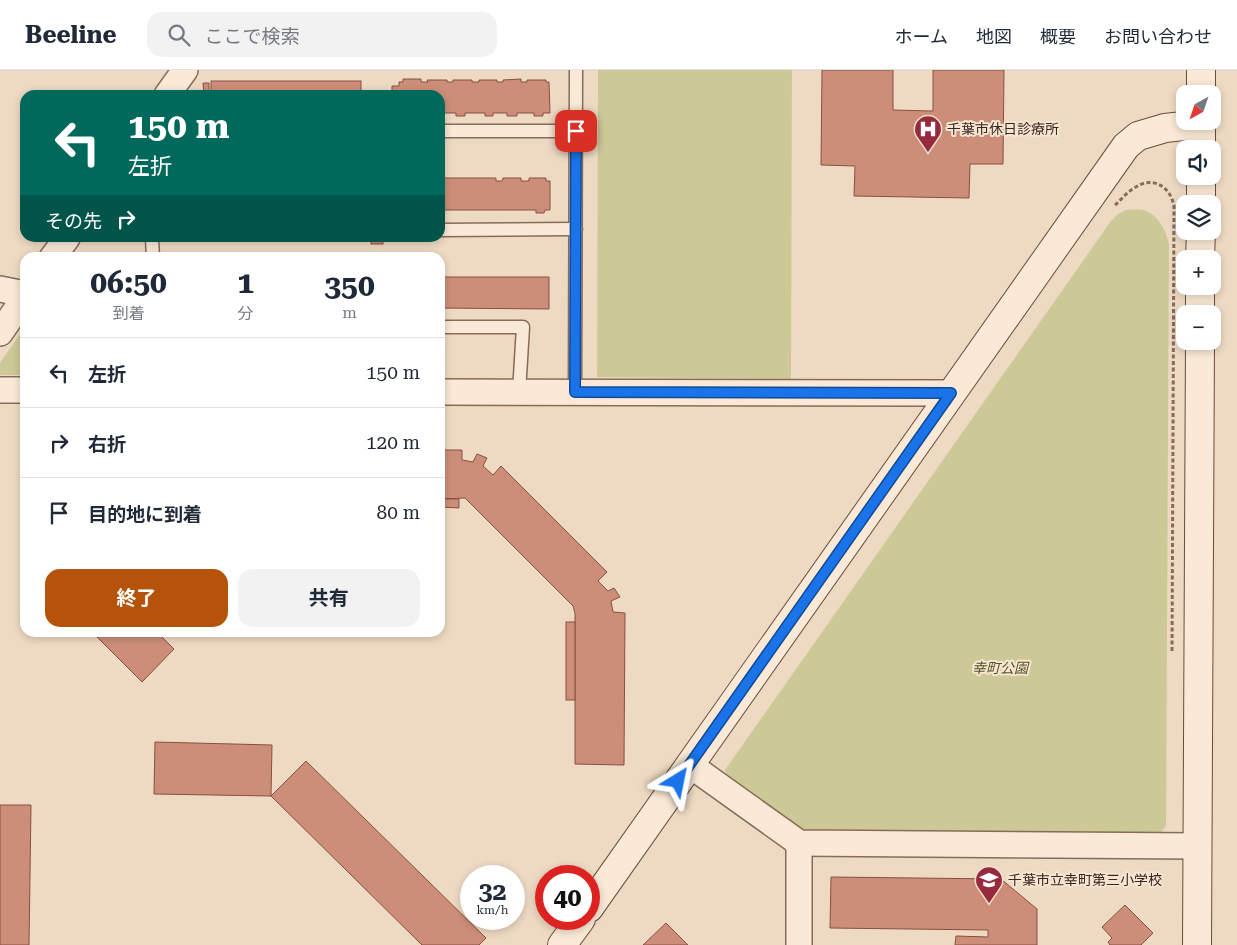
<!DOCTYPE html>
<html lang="ja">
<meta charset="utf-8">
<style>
body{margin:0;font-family:"Roboto Serif","Noto Sans JP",serif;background:#f2f2f3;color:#1f2937;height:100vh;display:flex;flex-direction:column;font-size:19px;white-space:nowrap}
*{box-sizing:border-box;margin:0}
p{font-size:16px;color:#747a83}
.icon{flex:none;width:28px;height:28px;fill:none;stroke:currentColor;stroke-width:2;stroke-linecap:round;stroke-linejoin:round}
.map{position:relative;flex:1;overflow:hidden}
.details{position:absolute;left:20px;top:182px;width:425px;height:385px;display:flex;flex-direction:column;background:#fff;border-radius:15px;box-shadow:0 2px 8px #0003}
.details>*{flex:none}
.top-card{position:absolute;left:20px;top:20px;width:425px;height:152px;border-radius:15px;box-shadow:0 2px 8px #0003;background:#00695c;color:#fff;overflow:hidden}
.needle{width:32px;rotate:220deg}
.tools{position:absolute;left:1176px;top:15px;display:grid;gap:10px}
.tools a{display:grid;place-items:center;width:45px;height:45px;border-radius:10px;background:#fff;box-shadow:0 2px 8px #0003;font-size:25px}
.speed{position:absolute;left:460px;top:795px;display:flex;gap:10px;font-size:25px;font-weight:700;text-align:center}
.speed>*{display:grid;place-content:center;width:65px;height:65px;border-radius:50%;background:#fff;box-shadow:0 2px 8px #0003;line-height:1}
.speed small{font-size:12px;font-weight:400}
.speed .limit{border:8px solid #d22;background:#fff;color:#111}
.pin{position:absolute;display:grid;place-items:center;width:42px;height:42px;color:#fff;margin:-21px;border-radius:10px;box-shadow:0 2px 8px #0006}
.me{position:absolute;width:55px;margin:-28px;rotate:35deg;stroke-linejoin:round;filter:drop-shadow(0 0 4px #0008)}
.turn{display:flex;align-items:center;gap:18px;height:105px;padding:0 25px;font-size:22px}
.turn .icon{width:65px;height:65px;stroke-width:2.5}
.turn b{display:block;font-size:35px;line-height:42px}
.then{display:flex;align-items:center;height:48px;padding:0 25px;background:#0003;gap:10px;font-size:19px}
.eta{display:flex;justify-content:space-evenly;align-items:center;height:85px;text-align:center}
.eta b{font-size:30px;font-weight:700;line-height:35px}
.cta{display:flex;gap:10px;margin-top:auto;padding:10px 25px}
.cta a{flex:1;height:58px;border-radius:15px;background:#b45309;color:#fff;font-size:20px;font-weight:700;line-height:58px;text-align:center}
.cta a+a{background:#f2f2f3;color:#1f2937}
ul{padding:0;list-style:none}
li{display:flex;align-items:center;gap:15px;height:70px;padding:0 25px;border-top:1px solid #e0e1e3}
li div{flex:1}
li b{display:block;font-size:19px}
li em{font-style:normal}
header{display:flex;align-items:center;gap:30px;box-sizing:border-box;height:70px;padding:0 25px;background:#fff;border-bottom:1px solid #e0e1e3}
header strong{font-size:24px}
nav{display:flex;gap:28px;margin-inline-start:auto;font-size:18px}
.search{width:350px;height:45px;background:#f2f2f3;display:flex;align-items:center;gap:12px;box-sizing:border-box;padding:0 18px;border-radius:15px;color:#747a83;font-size:19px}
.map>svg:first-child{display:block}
.green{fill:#ccc997}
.building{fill:#cc8e79;stroke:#875040}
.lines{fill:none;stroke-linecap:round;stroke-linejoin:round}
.lane-casing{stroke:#886b5a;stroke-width:15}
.street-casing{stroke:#886b5a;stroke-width:28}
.secondary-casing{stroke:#6a4c3d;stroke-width:30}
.path{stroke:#886b5a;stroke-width:3;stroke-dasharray:4 2.5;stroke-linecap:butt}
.lane{stroke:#f9e9d6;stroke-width:12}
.street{stroke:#f9e9d6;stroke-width:25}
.secondary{stroke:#f9e9d6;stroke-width:28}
.route-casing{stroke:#114b97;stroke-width:12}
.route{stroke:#1a73e8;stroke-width:9}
.labels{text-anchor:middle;stroke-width:4;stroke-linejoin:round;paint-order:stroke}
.poi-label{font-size:14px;fill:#38261e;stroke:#f5e5d2;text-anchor:start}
.park-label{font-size:14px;font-style:italic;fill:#505424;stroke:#f5e5d2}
</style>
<header>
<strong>Beeline</strong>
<div class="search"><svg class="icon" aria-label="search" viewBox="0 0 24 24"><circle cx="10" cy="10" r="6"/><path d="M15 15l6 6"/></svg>ここで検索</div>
<nav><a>ホーム</a><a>地図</a><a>概要</a><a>お問い合わせ</a></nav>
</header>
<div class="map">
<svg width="1237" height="875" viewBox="0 0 1237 875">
<rect width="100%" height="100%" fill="#eedac3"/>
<!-- green -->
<g class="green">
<path d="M 598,0 L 792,0 L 791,309 L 597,307 Z"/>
<path d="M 1126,140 C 1132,140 1138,139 1143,140 C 1158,144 1166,160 1169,174 L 1166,756 L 1158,766 L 802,764 L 726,709 L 725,700 L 1111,151 L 1118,144 Z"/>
<path d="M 25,257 L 25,305 L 0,305 L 0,293 Z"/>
</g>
<!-- building -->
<g class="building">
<path d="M 822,0 L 893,0 L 893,40 L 933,41 L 933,0 L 1004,0 L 1003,94 L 970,94 L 969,128 L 854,126 L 855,96 L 821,95 Z"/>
<path d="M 403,9 L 421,9 L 421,12 L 428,12 L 427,10 L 447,10 L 447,12 L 453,12 L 453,10 L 472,10 L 472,12 L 479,12 L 479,10 L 497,10 L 497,12 L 503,12 L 503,10 L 521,9 L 521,12 L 527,12 L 527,10 L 546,10 L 546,12 L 549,12 L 550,43 L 543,43 L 543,46 L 534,46 L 534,43 L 517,43 L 517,46 L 507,46 L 507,43 L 493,43 L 493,46 L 485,46 L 485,43 L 465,43 L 465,46 L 456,46 L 456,43 L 444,43 L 444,46 L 440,46 L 440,25 L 392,25 L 392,16 L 399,16 L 399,12 L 403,12 Z"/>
<rect x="211" y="11" width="150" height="14"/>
<path d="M 203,13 L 209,13 L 209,25 L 204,25 Z"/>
<path d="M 440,108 L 496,108 L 496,111 L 502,111 L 503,108 L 521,108 L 521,111 L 529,111 L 529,108 L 546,108 L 546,111 L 550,111 L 550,140 L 545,140 L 544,143 L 536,143 L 536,140 L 440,140 Z"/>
<rect x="371" y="168" width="12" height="6"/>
<path d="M 440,207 L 549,207 L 549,239 L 440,238 Z"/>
<path d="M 440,380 L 462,380 L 462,390 L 473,392 L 477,384 L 487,388 L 483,396 L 493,405 L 501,396 L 607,502 L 598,511 L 608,521 L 614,518 L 620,527 L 611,531 L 613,542 L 625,543 L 624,695 L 575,694 L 575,543 L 573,536 L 465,428 L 440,429 Z"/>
<path d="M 440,429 L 459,429 L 459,438 L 440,437 Z"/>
<rect x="566" y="552" width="9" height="78"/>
<path d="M 92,562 L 157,562 L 174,579 L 142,612 Z"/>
<path d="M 155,672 L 272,675 L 271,726 L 154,724 Z"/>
<path d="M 306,691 L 486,868 L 479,875 L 422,875 L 271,726 Z"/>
<path d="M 0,735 L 31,735 L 29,875 L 0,875 Z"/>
<path d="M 831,807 L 1001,809 L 1037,839 L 1037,875 L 955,875 L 956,866 L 988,867 L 988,860 L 830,858 Z"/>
<path d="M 1125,835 L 1153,863 L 1141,875 L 1110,875 L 1108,872 L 1112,868 L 1102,857 Z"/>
<path d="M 666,853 L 688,875 L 643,875 Z"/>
</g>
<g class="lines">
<!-- lane casing -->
<g class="lane-casing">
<g id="lane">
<path d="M 440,61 L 576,61"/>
<path d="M 440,160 L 576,159"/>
<path d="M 152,168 L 153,188"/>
<path d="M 440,257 L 523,257 L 519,322"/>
<path d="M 575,322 L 576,0"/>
</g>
</g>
<!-- street casing -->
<g class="street-casing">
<g id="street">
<path d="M 167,25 L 185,0"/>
<path d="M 52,188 L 67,168"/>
<path d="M 0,219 L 25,224"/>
<path d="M 0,263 L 25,227"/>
<path d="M 0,320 L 25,320"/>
<path d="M 440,322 L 951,323"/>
<path d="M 690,695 L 799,773 L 1198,776"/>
<path d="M 799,875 L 799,773"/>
</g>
</g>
<!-- secondary casing -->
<g class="secondary-casing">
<g id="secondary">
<path d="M 1201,24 L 1201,0"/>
<path d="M 1201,79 L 1201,51"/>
<path d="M 1201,134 L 1201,106"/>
<path d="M 1200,189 L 1201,161"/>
<path d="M 1200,244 L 1200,216"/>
<path d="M 589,838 L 1126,76 L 1138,66 L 1165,58 L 1201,54"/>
<path d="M 562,875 L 581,849"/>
<path d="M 1197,875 L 1200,271"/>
</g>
</g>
<!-- path -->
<path class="path" d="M 1115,135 C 1121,130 1126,123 1133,119 C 1151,105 1170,115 1174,136 L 1172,582"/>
<!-- lane -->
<use href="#lane" class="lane"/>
<!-- street -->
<use href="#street" class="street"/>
<!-- secondary -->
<use href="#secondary" class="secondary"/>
</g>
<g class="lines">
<!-- route casing -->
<g class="route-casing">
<path id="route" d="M 576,61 L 575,322 L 951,323 L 678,711"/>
</g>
<!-- route -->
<use href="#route" class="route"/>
</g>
<!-- icons -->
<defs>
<g id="hospital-pin" transform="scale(1.4375)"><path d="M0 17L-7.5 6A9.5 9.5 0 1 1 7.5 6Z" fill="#972a3c" stroke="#f5e5d2"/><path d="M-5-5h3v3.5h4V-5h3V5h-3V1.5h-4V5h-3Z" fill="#fff"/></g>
<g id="school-pin" transform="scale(1.4375)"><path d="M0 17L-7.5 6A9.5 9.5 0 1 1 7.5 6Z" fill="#972a3c" stroke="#f5e5d2"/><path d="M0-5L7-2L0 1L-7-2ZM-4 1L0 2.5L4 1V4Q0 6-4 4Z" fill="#fff"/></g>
</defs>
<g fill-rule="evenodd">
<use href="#hospital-pin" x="928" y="59"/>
<use href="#school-pin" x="989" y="810"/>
</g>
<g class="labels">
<!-- poi labels -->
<g class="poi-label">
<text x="947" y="64">千葉市休日診療所</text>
<text x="1008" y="815">千葉市立幸町第三小学校</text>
</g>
<!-- park labels -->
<g class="park-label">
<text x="1000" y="603">幸町公園</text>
</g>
</g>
</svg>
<div class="tools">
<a><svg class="needle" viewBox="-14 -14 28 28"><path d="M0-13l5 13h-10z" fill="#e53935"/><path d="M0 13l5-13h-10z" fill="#747a83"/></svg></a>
<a><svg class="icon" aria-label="sound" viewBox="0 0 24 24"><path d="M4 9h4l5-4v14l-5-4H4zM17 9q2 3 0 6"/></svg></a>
<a><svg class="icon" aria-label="layers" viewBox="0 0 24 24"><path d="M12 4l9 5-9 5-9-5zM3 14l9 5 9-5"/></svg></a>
<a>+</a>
<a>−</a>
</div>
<div class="speed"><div>32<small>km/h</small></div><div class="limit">40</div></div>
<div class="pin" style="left:576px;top:61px;background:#d93025"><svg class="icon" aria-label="arrive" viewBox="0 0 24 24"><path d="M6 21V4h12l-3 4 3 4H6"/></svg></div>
<svg class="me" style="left:678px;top:711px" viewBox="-20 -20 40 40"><path d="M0-17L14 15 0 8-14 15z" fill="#1a73e8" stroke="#fff" stroke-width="4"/></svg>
<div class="top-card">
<div class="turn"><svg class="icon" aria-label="left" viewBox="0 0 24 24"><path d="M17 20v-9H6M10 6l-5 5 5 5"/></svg><div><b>150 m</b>左折</div></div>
<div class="then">その先<svg class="icon" aria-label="right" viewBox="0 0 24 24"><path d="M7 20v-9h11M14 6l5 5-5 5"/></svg></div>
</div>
<section class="details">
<div class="eta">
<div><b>06:50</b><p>到着</p></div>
<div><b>1</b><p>分</p></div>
<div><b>350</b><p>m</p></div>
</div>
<ul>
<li><svg class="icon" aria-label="left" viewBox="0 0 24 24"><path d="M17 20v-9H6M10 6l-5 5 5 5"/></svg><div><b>左折</b></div><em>150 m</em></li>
<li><svg class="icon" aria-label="right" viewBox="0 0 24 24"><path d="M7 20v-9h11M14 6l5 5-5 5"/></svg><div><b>右折</b></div><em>120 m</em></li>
<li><svg class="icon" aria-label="arrive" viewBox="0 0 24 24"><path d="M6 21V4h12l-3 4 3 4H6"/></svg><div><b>目的地に到着</b></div><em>80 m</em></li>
</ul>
<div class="cta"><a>終了</a><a>共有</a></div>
</section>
</div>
